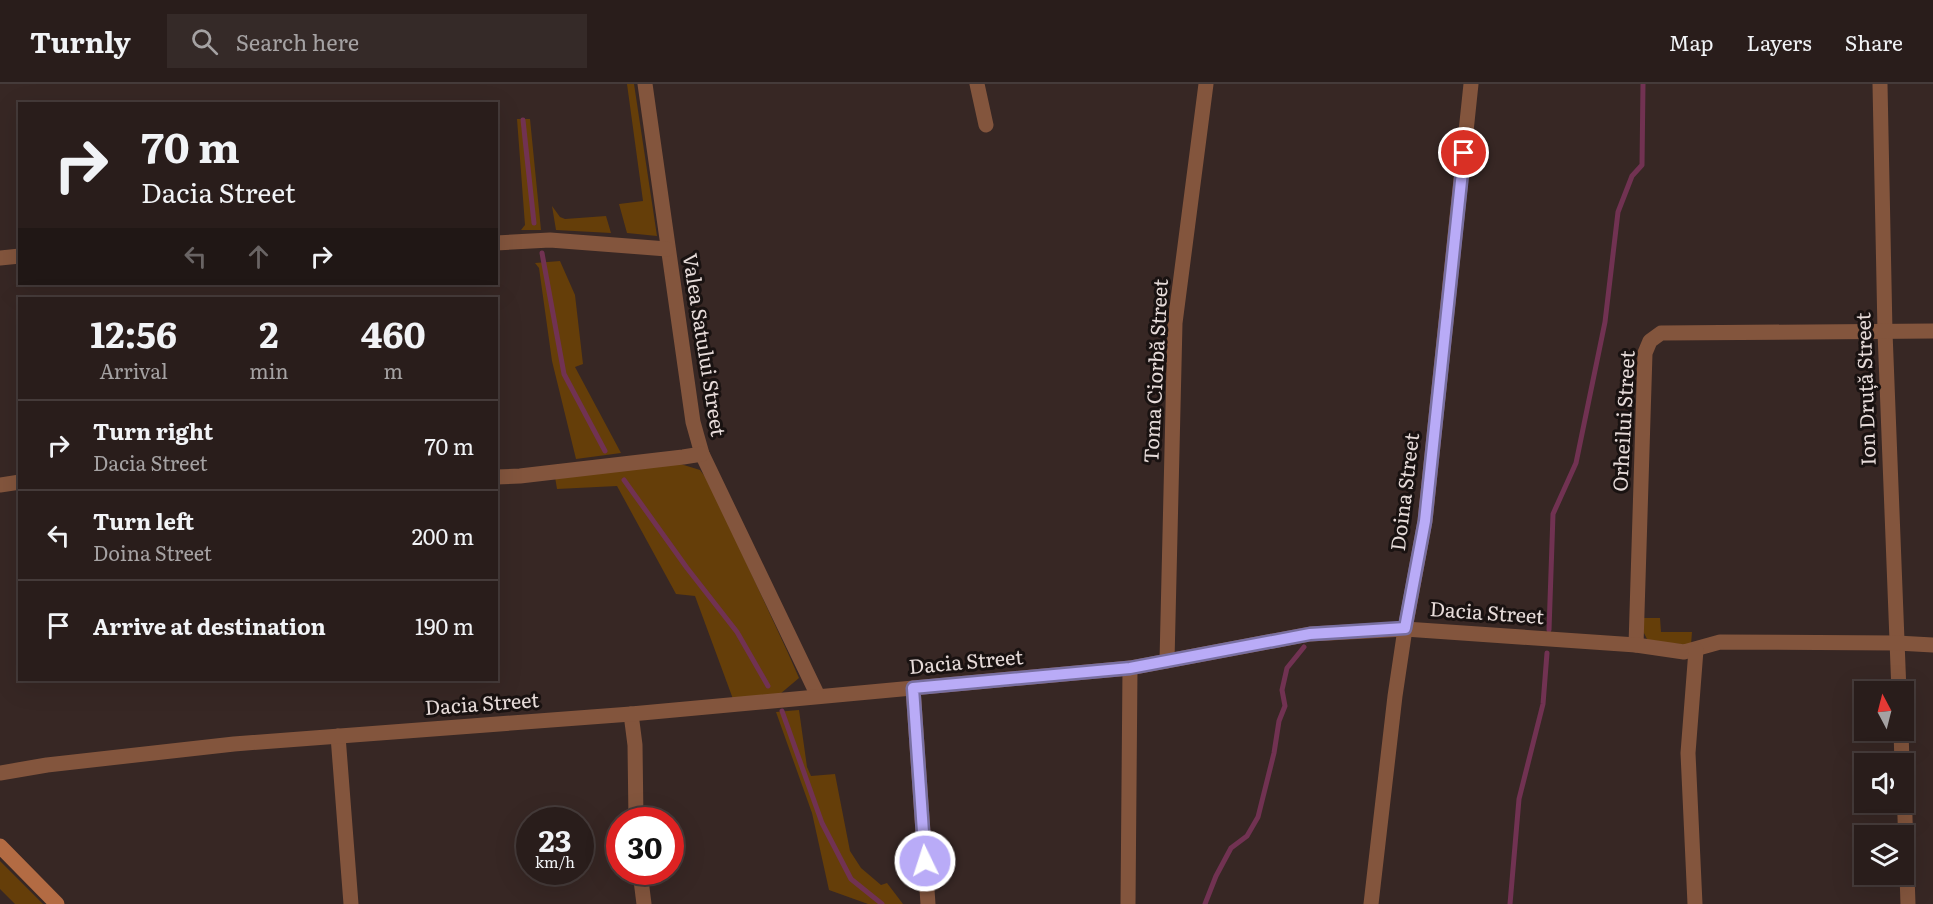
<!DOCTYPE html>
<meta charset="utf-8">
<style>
body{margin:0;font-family:Literata,serif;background:#352a28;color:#f1f3f6;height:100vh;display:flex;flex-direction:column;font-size:22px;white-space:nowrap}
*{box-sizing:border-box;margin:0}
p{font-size:20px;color:#a5a2a3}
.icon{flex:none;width:33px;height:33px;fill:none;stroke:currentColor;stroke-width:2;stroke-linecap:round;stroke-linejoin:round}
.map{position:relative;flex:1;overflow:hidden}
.drawer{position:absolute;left:18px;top:213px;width:480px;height:384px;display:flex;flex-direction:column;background:#291d1b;border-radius:0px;box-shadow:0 6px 24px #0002,0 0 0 2px #453b3a}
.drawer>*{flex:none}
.top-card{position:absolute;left:18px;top:18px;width:480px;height:183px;border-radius:0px;box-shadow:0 6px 24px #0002,0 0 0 2px #453b3a;background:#291d1b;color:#f1f3f6;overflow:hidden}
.needle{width:39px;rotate:353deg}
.buttons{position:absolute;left:1854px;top:597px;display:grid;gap:12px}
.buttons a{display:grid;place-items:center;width:60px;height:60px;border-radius:0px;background:#291d1b;box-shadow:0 6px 24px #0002,0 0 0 2px #453b3a;font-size:30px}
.speed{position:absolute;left:516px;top:723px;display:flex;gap:12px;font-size:30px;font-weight:700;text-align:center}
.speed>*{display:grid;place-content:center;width:78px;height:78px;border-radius:50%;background:#291d1b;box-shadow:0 6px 24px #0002,0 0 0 2px #453b3a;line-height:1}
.speed small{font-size:15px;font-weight:400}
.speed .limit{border:9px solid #d22;background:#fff;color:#111}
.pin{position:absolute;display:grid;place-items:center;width:51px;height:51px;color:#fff;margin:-26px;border:3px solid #fff;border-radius:50%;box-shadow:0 2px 6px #0007}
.me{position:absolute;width:66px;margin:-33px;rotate:356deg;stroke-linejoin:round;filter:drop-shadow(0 0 4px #0008)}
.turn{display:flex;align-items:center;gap:21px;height:126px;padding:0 24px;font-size:27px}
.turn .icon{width:78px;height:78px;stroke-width:2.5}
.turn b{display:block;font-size:42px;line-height:51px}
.lanes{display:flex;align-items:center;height:57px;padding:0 24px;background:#0003;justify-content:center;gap:30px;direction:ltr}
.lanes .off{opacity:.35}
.eta{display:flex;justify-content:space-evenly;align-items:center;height:102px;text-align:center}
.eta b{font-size:36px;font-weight:700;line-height:42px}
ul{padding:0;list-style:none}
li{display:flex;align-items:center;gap:18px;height:90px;padding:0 24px;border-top:2px solid #453b3a}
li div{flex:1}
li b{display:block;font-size:22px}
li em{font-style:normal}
header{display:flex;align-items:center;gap:36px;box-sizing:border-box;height:84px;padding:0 30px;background:#291d1b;border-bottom:2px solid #453b3a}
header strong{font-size:28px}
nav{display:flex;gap:33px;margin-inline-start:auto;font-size:21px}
.search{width:420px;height:54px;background:#352a28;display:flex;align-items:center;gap:15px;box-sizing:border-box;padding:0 21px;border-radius:0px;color:#a5a2a3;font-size:22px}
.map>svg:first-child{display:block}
.green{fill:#653e09}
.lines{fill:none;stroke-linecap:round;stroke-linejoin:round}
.stream{stroke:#713252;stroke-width:5}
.street{stroke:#83553d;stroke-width:15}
.secondary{stroke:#b36b43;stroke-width:15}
.route-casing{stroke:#786fa1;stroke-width:15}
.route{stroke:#b9abf7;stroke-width:10}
.labels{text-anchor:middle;stroke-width:6;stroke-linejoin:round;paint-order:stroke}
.street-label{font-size:20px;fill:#e6dbd9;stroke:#191211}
</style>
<header>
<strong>Turnly</strong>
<div class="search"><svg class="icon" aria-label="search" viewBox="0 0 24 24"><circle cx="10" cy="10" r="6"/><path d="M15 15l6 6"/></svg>Search here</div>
<nav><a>Map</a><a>Layers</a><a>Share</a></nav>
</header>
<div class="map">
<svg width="1933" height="820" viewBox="0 0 1933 820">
<rect width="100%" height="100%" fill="#372724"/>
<!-- green -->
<g class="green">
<path d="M 627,0 L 634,0 L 657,152 L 627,149 L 619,120 L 643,117 Z"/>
<path d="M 517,35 L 530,35 L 541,146 L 521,146 L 525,141 Z"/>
<path d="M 552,122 L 560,133 L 565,135 L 606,132 L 611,149 L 556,146 Z"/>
<path d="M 560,177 L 575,211 L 583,280 L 575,283 L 621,369 L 576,375 L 552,277 L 539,184 L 535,179 Z"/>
<path d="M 674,378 L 700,386 L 709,398 L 788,569 L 799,594 L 780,610 L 733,615 L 695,512 L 676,510 L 617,402 L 557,405 L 555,393 Z"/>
<path d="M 1643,534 L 1660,534 L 1661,548 L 1692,548 L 1691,561 L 1648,557 L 1643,547 Z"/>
<path d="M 799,626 L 807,683 L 811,692 L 835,690 L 850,767 L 861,784 L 881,801 L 887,799 L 903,820 L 868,820 L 829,806 L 812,729 L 776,628 Z"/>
<path d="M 0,777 L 43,820 L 15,820 L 0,805 Z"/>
</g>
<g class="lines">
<!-- stream -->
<g class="stream">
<path d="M 523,36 L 534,139"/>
<path d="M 542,169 L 564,290 L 605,367"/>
<path d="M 624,396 L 687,484 L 737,548 L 768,602"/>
<path d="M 1549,546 L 1553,430 L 1576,379 L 1605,238 L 1618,128 L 1632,92 L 1642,81 L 1643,0"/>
<path d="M 782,627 L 822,739 L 851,795 L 882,820"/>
<path d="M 1205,820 L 1216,792 L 1231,764 L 1247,752 L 1258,733 L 1274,669 L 1279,637 L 1285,622 L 1282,606 L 1287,584 L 1304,563"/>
<path d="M 1510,820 L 1519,715 L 1543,620 L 1547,569"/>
</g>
<!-- street -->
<g class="street">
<path d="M 645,0 L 693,338 L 702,370 L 818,612"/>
<path d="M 977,0 L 986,41"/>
<path d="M 1880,0 L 1885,248 L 1899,608"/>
<path d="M 496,159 L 550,156 L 667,165"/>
<path d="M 0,174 L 20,172"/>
<path d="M 496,393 L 520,392 L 683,373 L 702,370"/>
<path d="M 0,401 L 20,398"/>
<path d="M 1636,561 L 1645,269 L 1650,257 L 1661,249 L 1933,247"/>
<path d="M 1167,577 L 1175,239 L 1206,0"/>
<path d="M 913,604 L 928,820"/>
<path d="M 631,630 L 635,661 L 636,736"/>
<path d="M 1901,646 L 1902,680"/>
<path d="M 338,652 L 351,820"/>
<path d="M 0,689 L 47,681 L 234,660 L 631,630 L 1130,584 L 1310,550 L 1405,545 L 1636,561 L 1684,568 L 1720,558 L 1897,559 L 1933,561"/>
<path d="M 1904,705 L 1908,820"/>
<path d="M 640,788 L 644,820"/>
<path d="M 1128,820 L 1130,584"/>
<path d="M 1371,820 L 1395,612 L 1405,545 L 1425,437 L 1471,0"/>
<path d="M 1695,820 L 1688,669 L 1696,566"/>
</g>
<!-- secondary -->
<path class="secondary" d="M 0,762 L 57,820"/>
</g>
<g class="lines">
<!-- route casing -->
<g class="route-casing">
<path id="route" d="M 925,777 L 913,604 L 1130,584 L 1310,550 L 1405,544 L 1425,437 L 1464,69"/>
</g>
<!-- route -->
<use href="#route" class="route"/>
</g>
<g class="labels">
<!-- street labels -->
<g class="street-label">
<text transform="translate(704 261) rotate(81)" y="7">Valea Satului Street</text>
<text transform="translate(1156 287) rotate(-87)" y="7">Toma Ciorbă Street</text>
<text transform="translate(1866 305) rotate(-92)" y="7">Ion Druță Street</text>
<text transform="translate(1624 337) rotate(-87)" y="7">Orheilui Street</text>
<text transform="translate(1405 408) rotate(-83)" y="7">Doina Street</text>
<text transform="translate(1487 529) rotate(4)" y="7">Dacia Street</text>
<text transform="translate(966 578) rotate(-5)" y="7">Dacia Street</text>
<text transform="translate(482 620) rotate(-4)" y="7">Dacia Street</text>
</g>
</g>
</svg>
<div class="buttons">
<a><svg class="needle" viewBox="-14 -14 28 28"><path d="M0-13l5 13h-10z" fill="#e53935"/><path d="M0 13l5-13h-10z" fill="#a5a2a3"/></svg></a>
<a><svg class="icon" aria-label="sound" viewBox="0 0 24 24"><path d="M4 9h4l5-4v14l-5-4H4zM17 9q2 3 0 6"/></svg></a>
<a><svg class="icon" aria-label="layers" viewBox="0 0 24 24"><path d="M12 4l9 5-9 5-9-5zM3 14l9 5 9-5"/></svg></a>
</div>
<div class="speed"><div>23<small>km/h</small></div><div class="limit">30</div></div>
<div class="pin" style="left:1464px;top:69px;background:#d93025"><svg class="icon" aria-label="arrive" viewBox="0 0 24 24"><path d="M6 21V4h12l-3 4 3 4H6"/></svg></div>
<svg class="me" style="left:925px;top:777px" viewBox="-20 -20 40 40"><circle r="17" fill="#b9abf7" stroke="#fff" stroke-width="3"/><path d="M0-11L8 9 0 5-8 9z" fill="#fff"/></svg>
<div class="top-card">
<div class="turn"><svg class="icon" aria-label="right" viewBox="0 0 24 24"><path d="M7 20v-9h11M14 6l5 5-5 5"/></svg><div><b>70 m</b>Dacia Street</div></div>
<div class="lanes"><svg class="icon off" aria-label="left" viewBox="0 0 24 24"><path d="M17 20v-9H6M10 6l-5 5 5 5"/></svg><svg class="icon off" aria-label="ahead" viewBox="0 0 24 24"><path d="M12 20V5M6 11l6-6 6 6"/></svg><svg class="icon" aria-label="right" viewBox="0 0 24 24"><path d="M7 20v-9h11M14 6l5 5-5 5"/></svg></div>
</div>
<section class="drawer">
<div class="eta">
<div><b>12:56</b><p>Arrival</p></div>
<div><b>2</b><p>min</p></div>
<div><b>460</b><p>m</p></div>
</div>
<ul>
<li><svg class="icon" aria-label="right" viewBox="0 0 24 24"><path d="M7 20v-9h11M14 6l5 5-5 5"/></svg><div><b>Turn right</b><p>Dacia Street</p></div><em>70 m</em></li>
<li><svg class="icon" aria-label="left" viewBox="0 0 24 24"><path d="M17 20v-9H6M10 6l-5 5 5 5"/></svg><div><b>Turn left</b><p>Doina Street</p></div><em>200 m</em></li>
<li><svg class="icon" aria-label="arrive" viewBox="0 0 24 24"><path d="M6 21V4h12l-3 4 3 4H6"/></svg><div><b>Arrive at destination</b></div><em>190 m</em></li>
</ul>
</section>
</div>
